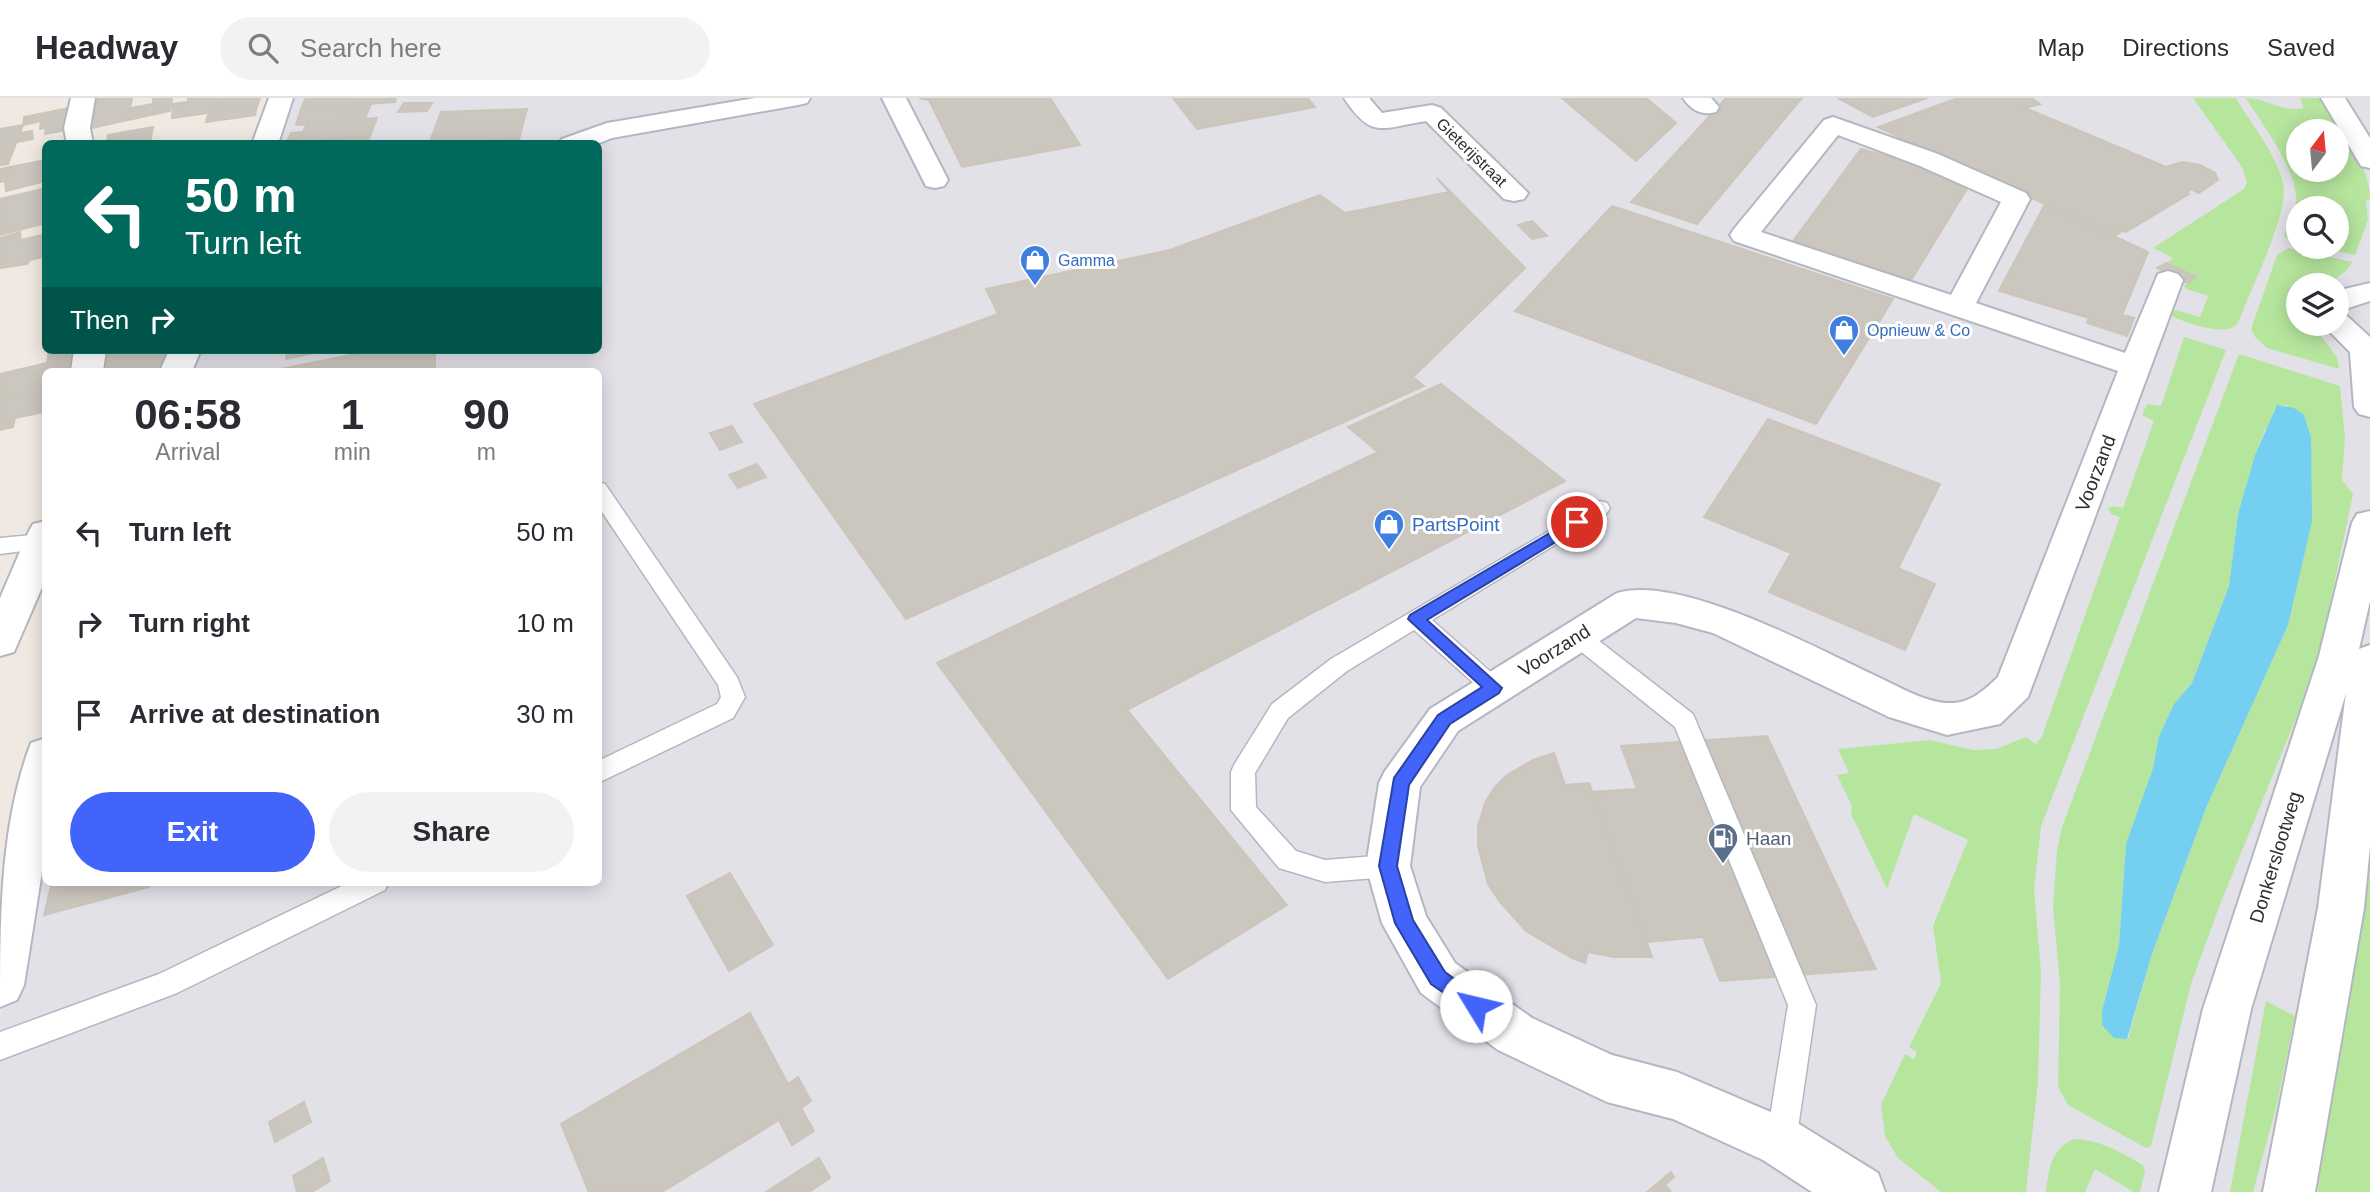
<!DOCTYPE html>
<style>
body{margin:0;font-family:Helvetica,sans-serif;background:#f2f2f3;color:#2b2b33;height:100vh;display:flex;flex-direction:column;font-size:26px;white-space:nowrap}
*{box-sizing:border-box;margin:0}
p{font-size:23px;color:#7c7c81}
.icon{flex:none;width:38px;height:38px;fill:none;stroke:currentColor;stroke-width:2;stroke-linecap:round;stroke-linejoin:round}
.map{position:relative;flex:1;overflow:hidden}
.side{position:absolute;left:42px;top:270px;width:560px;height:518px;display:flex;flex-direction:column;background:#fff;border-radius:10px;box-shadow:0 4px 18px #0003}
.side>*{flex:none}
.hud{position:absolute;left:42px;top:42px;width:560px;height:214px;border-radius:10px;box-shadow:0 4px 18px #0003;background:#00695c;color:#fff;overflow:hidden}
.needle{width:46px;rotate:16deg}
.tools{position:absolute;left:2286px;top:21px;display:grid;gap:14px}
.tools a{display:grid;place-items:center;width:63px;height:63px;border-radius:50%;background:#fff;box-shadow:0 4px 18px #0003;font-size:35px}
.pin{position:absolute;display:grid;place-items:center;width:60px;height:60px;color:#fff;margin:-30px;border:4px solid #fff;border-radius:50%;box-shadow:0 2px 7px #0007}
.me{position:absolute;width:77px;margin:-38px;rotate:306deg;stroke-linejoin:round;filter:drop-shadow(0 0 5px #0008)}
.turn{display:flex;align-items:center;gap:24px;height:147px;padding:0 28px;font-size:32px}
.turn .icon{width:91px;height:91px;stroke-width:2.5}
.turn b{display:block;font-size:49px;line-height:60px}
.then{display:flex;align-items:center;height:66px;padding:0 28px;background:#0003;gap:14px;font-size:26px}
.eta{display:flex;justify-content:space-evenly;align-items:center;height:119px;text-align:center}
.eta b{font-size:42px;font-weight:700;line-height:49px}
.cta{display:flex;gap:14px;margin-top:auto;padding:14px 28px}
.cta a{flex:1;height:80px;border-radius:42px;background:#4264fb;color:#fff;font-size:28px;font-weight:700;line-height:80px;text-align:center}
.cta a+a{background:#f2f2f3;color:#2b2b33}
ul{padding:0;list-style:none}
li{display:flex;align-items:center;gap:21px;height:91px;padding:0 28px}
li div{flex:1}
li b{display:block;font-size:26px}
li em{font-style:normal}
header{display:flex;align-items:center;gap:42px;box-sizing:border-box;height:98px;padding:0 35px;background:#fff;border-bottom:2px solid #e1e1e2}
header strong{font-size:33px}
nav{display:flex;gap:38px;margin-inline-start:auto;font-size:24px}
.search{width:490px;height:63px;background:#f2f2f3;display:flex;align-items:center;gap:18px;box-sizing:border-box;padding:0 24px;border-radius:38px;color:#7c7c81;font-size:26px}
.map>svg:first-child{display:block}
.industrial{fill:#e3e1e8;fill-rule:evenodd}
.green{fill:#b6e59e;fill-rule:evenodd}
.water{fill:#75cff0}
.building{fill:#cbc7bf;stroke:#cbc5ba;stroke-width:2}
.lines{fill:none;stroke-linecap:round;stroke-linejoin:round}
.lane-casing{stroke:#b4b7c1;stroke-width:3}
.street-casing{stroke:#b4b7c1;stroke-width:4}
.secondary-casing{stroke:#b4b7c1;stroke-width:4}
.lane{fill:#fff;fill-rule:evenodd}
.street{fill:#fff;fill-rule:evenodd}
.secondary{fill:#fff;fill-rule:evenodd}
.route{fill:#4264fb;stroke:#2b41a3;stroke-width:2}
.labels{text-anchor:middle;stroke-width:6;stroke-linejoin:round;paint-order:stroke}
.far-street-label{font-size:16px;fill:#2e2e2e;stroke:#fff}
.far-shop-label{font-size:16px;fill:#366cbe;stroke:#fff;text-anchor:start}
.street-label{font-size:19px;fill:#2e2e2e;stroke:#fff}
.shop-label{font-size:19px;fill:#366cbe;stroke:#fff;text-anchor:start}
.service-label{font-size:19px;fill:#4e5e75;stroke:#fff;text-anchor:start}
</style>
<header>
<strong>Headway</strong>
<div class="search"><svg class="icon" aria-label="search" viewBox="0 0 24 24"><circle cx="10" cy="10" r="6"/><path d="M15 15l6 6"/></svg>Search here</div>
<nav><a>Map</a><a>Directions</a><a>Saved</a></nav>
</header>
<div class="map">
<svg width="2370" height="1094" viewBox="0 0 2370 1094">
<rect width="100%" height="100%" fill="#efe9e1"/>
<!-- industrial -->
<path class="industrial" d="M 267,0 L 2370,0 L 2370,1094 L 0,1094 L 0,925 L 32,699 L 45,659 L 46,784 L 598,784 L 598,273 L 175,273 L 182,252 L 598,252 L 598,46 L 251,45 ZM 2298,33 L 2336,33 L 2336,72 L 2298,72 ZM 2298,110 L 2336,110 L 2336,149 L 2298,149 ZM 2298,187 L 2336,187 L 2336,226 L 2298,226 Z"/>
<!-- green -->
<g class="green">
<path d="M 2193,0 L 2236,0 C 2251,26 2276,55 2283,85 C 2290,112 2254,184 2243,213 C 2241,217 2239,225 2235,228 C 2223,238 2183,224 2170,217 L 2171,213 L 2176,212 L 2200,219 L 2208,198 L 2186,191 L 2184,188 L 2196,179 L 2166,165 L 2173,160 L 2153,150 L 2244,91 L 2247,85 L 2242,69 Z"/>
<path d="M 2246,0 C 2267,0 2281,15 2304,10 L 2300,0 L 2323,0 C 2340,30 2370,66 2370,101 L 2366,102 L 2368,122 L 2355,157 L 2319,149 L 2336,149 L 2336,115 L 2345,112 L 2341,107 L 2324,104 L 2323,110 L 2298,110 L 2298,144 L 2284,139 C 2286,127 2295,115 2296,103 C 2298,73 2262,26 2246,0 ZM 2298,33 L 2336,33 L 2336,63 L 2342,69 L 2336,72 L 2298,72 Z"/>
<path d="M 2289,150 L 2352,164 C 2346,178 2336,176 2331,187 L 2298,187 L 2298,226 L 2319,226 L 2322,232 L 2320,237 L 2337,259 L 2339,271 L 2267,250 L 2255,239 L 2251,231 L 2277,157 Z"/>
<path d="M 2184,239 L 2226,252 L 2041,728 L 2034,791 L 2041,874 L 2038,983 L 2026,1094 L 1941,1094 L 1898,1060 L 1885,1038 L 1881,1007 L 1905,956 L 1914,961 L 1917,954 L 1909,949 L 1941,885 L 1933,828 L 1968,742 L 1914,716 L 1887,791 L 1851,716 L 1852,708 L 1837,677 L 1849,675 L 1838,651 L 1930,642 L 1973,652 L 1996,651 L 2026,639 L 2036,646 L 2042,638 L 2120,419 L 2111,416 L 2108,410 L 2114,408 L 2123,410 L 2154,323 L 2142,317 L 2147,306 L 2161,308 Z"/>
<path d="M 2239,256 L 2340,288 L 2345,339 L 2342,382 L 2353,396 L 2317,569 L 2219,809 L 2191,886 L 2151,1048 L 2146,1050 L 2068,1007 L 2058,989 L 2060,887 L 2053,808 L 2057,753 L 2062,729 ZM 2285,307 L 2304,317 L 2311,339 L 2311,358 L 2288,527 L 2206,710 L 2152,856 L 2128,941 L 2114,940 L 2102,913 L 2119,847 L 2126,746 L 2153,670 L 2159,638 L 2174,606 L 2192,585 L 2229,488 L 2238,416 L 2255,357 L 2265,332 L 2271,325 L 2274,311 Z"/>
<path d="M 2370,689 L 2370,1094 L 2318,1094 L 2320,1050 Z"/>
<path d="M 2266,903 L 2295,918 L 2276,1010 L 2253,1094 L 2230,1094 Z"/>
<path d="M 2074,1041 C 2101,1042 2120,1054 2143,1067 L 2145,1073 L 2140,1094 L 2134,1094 L 2095,1071 L 2085,1094 L 2046,1094 C 2049,1070 2051,1051 2074,1041 Z"/>
</g>
<!-- water -->
<path class="water" d="M 2277,307 L 2294,310 L 2304,317 L 2311,339 L 2312,423 L 2288,527 L 2206,710 L 2152,856 L 2127,941 L 2114,940 L 2102,927 L 2102,913 L 2119,847 L 2126,746 L 2153,670 L 2159,638 L 2174,606 L 2192,585 L 2229,488 L 2238,416 L 2255,357 Z"/>
<!-- building -->
<g class="building">
<path d="M 95,0 L 132,0 L 128,22 L 88,31 Z"/>
<path d="M 153,0 L 172,0 L 170,13 L 128,22 L 130,10 L 153,6 Z"/>
<path d="M 188,0 L 224,0 L 220,13 L 172,20 L 173,6 L 188,4 Z"/>
<path d="M 224,0 L 260,0 L 257,8 L 220,13 Z"/>
<path d="M 306,0 L 396,0 L 395,4 L 301,11 Z"/>
<path d="M 919,0 L 1050,0 L 1080,47 L 962,69 L 929,2 Z"/>
<path d="M 1173,0 L 1308,0 L 1315,9 L 1197,31 Z"/>
<path d="M 1562,0 L 1646,0 L 1676,25 L 1636,63 Z"/>
<path d="M 1726,0 L 1802,0 L 1697,126 L 1631,104 Z"/>
<path d="M 1838,0 L 1927,0 L 1873,19 Z"/>
<path d="M 1958,0 L 2032,0 L 2040,6 L 2025,10 L 2166,69 L 2182,64 L 2200,67 L 2215,75 L 2218,82 L 2199,95 L 2191,91 L 2186,95 L 2189,96 L 2126,134 L 2122,133 L 2114,138 L 1878,29 Z"/>
<path d="M 404,5 L 432,5 L 427,13 L 398,14 Z"/>
<path d="M 371,6 L 365,21 L 296,27 L 301,11 Z"/>
<path d="M 257,8 L 255,17 L 206,24 L 209,14 Z"/>
<path d="M 69,10 L 67,32 L 45,36 L 46,30 L 40,31 L 41,23 L 23,27 L 24,19 Z"/>
<path d="M 527,11 L 519,41 L 429,46 L 441,14 Z"/>
<path d="M 377,20 L 370,38 L 286,46 L 291,35 L 303,34 L 307,26 Z"/>
<path d="M 23,27 L 8,66 L 0,67 L 0,31 Z"/>
<path d="M 153,29 L 150,45 L 107,46 L 108,37 Z"/>
<path d="M 32,33 L 33,41 L 17,44 L 20,35 Z"/>
<path d="M 370,38 L 367,46 L 298,46 L 346,40 Z"/>
<path d="M 1861,51 L 1929,70 L 1968,89 L 1910,184 L 1791,146 Z"/>
<path d="M 46,62 L 46,83 L 6,93 L 5,83 L 0,84 L 0,71 Z"/>
<path d="M 1437,80 L 1525,170 L 1413,279 L 1424,288 L 906,521 L 754,306 L 998,216 L 986,191 L 1170,152 L 1320,97 L 1345,115 L 1449,94 Z"/>
<path d="M 46,90 L 46,125 L 0,137 L 0,101 Z"/>
<path d="M 2045,106 L 2148,154 L 2122,217 L 2134,220 L 2127,238 L 2087,225 L 2089,220 L 1999,193 Z"/>
<path d="M 1612,108 L 1893,201 L 1816,326 L 1515,213 Z"/>
<path d="M 1532,123 L 1547,138 L 1532,141 L 1518,127 Z"/>
<path d="M 20,134 L 21,142 L 46,136 L 46,158 L 30,162 L 27,166 L 0,170 L 0,140 Z"/>
<path d="M 2166,165 L 2196,179 L 2187,185 L 2157,170 Z"/>
<path d="M 49,252 L 77,252 L 74,273 L 46,273 L 46,292 L 0,301 L 0,276 L 47,265 Z"/>
<path d="M 167,252 L 158,273 L 100,273 L 101,257 L 132,252 Z"/>
<path d="M 287,252 L 314,252 L 314,255 L 286,261 Z"/>
<path d="M 375,252 L 435,252 L 435,273 L 271,273 Z"/>
<path d="M 1441,286 L 1565,383 L 1127,612 L 1287,807 L 1168,881 L 937,565 L 1378,354 L 1348,329 Z"/>
<path d="M 46,292 L 44,314 L 15,320 L 13,329 L 0,332 L 0,301 Z"/>
<path d="M 1768,321 L 1940,386 L 1898,470 L 1935,486 L 1905,552 L 1769,494 L 1791,455 L 1704,419 Z"/>
<path d="M 732,328 L 742,344 L 720,352 L 710,335 Z"/>
<path d="M 757,366 L 766,379 L 738,390 L 729,377 Z"/>
<path d="M 1767,638 L 1876,871 L 1720,883 L 1703,839 L 1646,844 L 1592,694 L 1637,691 L 1621,648 Z"/>
<path d="M 1554,655 L 1565,687 L 1589,685 L 1652,859 L 1614,859 L 1588,854 L 1585,865 L 1572,860 L 1526,833 L 1500,804 L 1488,786 L 1478,748 L 1478,729 L 1485,705 L 1495,689 L 1507,677 L 1533,662 Z"/>
<path d="M 730,775 L 773,847 L 729,873 L 687,798 Z"/>
<path d="M 52,784 L 150,784 L 149,789 L 44,817 Z"/>
<path d="M 750,915 L 788,986 L 798,979 L 811,1003 L 801,1010 L 814,1033 L 792,1047 L 779,1022 L 662,1094 L 589,1094 L 561,1026 Z"/>
<path d="M 304,1004 L 311,1024 L 275,1044 L 269,1024 Z"/>
<path d="M 323,1060 L 330,1083 L 312,1094 L 297,1094 L 293,1078 Z"/>
<path d="M 819,1060 L 830,1080 L 809,1094 L 766,1094 Z"/>
<path d="M 1671,1074 L 1674,1079 L 1665,1087 L 1671,1094 L 1647,1094 Z"/>
</g>
<g class="lines">
<!-- lane casing -->
<g class="lane-casing">
<g id="lane">
<path d="M 598,384 L 605,386 L 737,579 L 745,599 L 733,620 L 598,685 L 598,663 L 717,606 L 721,599 L 718,587 L 598,408 Z"/>
<path d="M 1600,403 L 1607,405 L 1610,410 L 1607,415 L 1432,522 L 1502,584 L 1506,590 L 1502,596 L 1494,599 L 1486,596 L 1414,532 L 1347,573 L 1288,620 L 1255,675 L 1256,709 L 1296,753 L 1325,762 L 1388,757 L 1397,760 L 1401,768 L 1397,776 L 1388,779 L 1325,784 L 1279,770 L 1231,712 L 1231,674 L 1234,667 L 1272,606 L 1331,561 Z"/>
<path d="M 43,436 L 46,436 L 46,450 L 0,456 L 0,440 Z"/>
<path d="M 1577,530 L 1585,532 L 1693,616 L 1816,907 L 1796,1044 L 1792,1055 L 1781,1059 L 1770,1055 L 1766,1044 L 1788,907 L 1675,629 L 1569,544 L 1566,538 L 1569,532 Z"/>
<path d="M 350,784 L 389,784 L 385,792 L 177,895 L 0,962 L 0,934 L 159,876 Z"/>
</g>
</g>
<!-- street casing -->
<g class="street-casing">
<g id="street">
<path d="M 71,0 L 95,0 L 90,30 L 93,46 L 67,46 L 64,30 Z"/>
<path d="M 269,0 L 293,0 L 278,46 L 252,46 Z"/>
<path d="M 755,0 L 810,0 L 807,5 L 798,7 L 612,40 L 597,46 L 558,46 L 562,41 L 607,25 Z"/>
<path d="M 882,0 L 906,0 L 948,82 L 944,88 L 935,90 L 926,88 Z"/>
<path d="M 1344,0 L 1369,0 L 1382,15 L 1432,7 L 1441,10 L 1528,95 L 1524,101 L 1514,103 L 1504,101 L 1426,23 C 1381,30 1372,42 1344,0 Z"/>
<path d="M 1683,0 L 1711,0 L 1719,9 L 1716,14 C 1702,18 1691,12 1683,0 Z"/>
<path d="M 1833,19 L 1938,56 L 2026,95 L 2030,101 L 1976,205 L 2125,255 L 2158,176 L 2168,173 L 2178,176 L 2183,182 L 2028,599 L 2000,626 L 1947,637 L 1889,619 L 1713,535 L 1676,525 L 1636,520 L 1458,633 L 1420,689 L 1410,768 L 1426,818 L 1455,865 L 1532,920 L 1612,957 L 1677,974 L 1799,1026 L 1878,1075 L 1885,1094 L 1812,1094 L 1763,1062 L 1673,1021 L 1607,1004 L 1498,952 L 1421,895 L 1382,825 L 1366,768 L 1379,685 L 1385,673 L 1430,611 L 1617,495 C 1680,476 1818,551 1878,579 C 1898,588 1924,604 1947,605 C 1970,606 1982,594 1998,579 L 2118,273 L 1734,143 L 1730,137 L 1734,131 L 1824,22 ZM 1838,37 L 1920,68 L 2001,104 L 1951,197 L 1761,134 Z"/>
<path d="M 74,252 L 106,252 L 103,273 L 71,273 Z"/>
<path d="M 169,252 L 201,252 L 192,273 L 160,273 Z"/>
<path d="M 46,423 L 46,480 L 14,554 L 0,558 L 0,500 L 28,435 L 33,426 Z"/>
<path d="M 46,640 L 46,748 L 24,887 L 17,902 L 0,909 C 0,821 0,726 31,645 Z"/>
</g>
</g>
<!-- secondary casing -->
<g class="secondary-casing">
<g id="secondary">
<path d="M 2321,0 L 2345,0 L 2370,40 L 2370,70 L 2361,68 Z"/>
<path d="M 2370,185 L 2370,203 L 2336,214 L 2336,193 Z"/>
<path d="M 2336,215 L 2347,218 L 2370,239 L 2370,319 L 2359,316 L 2354,309 L 2350,254 L 2322,226 L 2336,226 Z"/>
<path d="M 2370,413 L 2370,503 L 2359,551 L 2370,547 L 2370,748 L 2364,810 L 2315,1094 L 2263,1094 L 2318,810 L 2346,595 L 2251,911 L 2211,1094 L 2159,1094 L 2203,911 L 2319,558 L 2352,425 L 2357,416 Z"/>
</g>
</g>
<!-- lane -->
<use href="#lane" class="lane"/>
<!-- street -->
<use href="#street" class="street"/>
<!-- secondary -->
<use href="#secondary" class="secondary"/>
</g>
<!-- route -->
<path class="route" d="M 1577,419 L 1582,420 L 1584,424 L 1582,428 L 1427,522 L 1502,590 L 1499,595 L 1450,626 L 1409,687 L 1397,768 L 1413,822 L 1445,874 L 1483,902 L 1486,908 L 1483,915 L 1476,917 L 1431,886 L 1395,825 L 1379,768 L 1394,680 L 1438,617 L 1482,589 L 1408,521 L 1410,517 Z"/>
<!-- icons -->
<defs>
<g id="shop-pin" transform="scale(1.575)"><path d="M0 17L-7.5 6A9.5 9.5 0 1 1 7.5 6Z" fill="#3f7fe0" stroke="#fff"/><path d="M-5-2.5h2.3a2.7 3.5 0 0 1 5.4 0H5L5.5 6h-11ZM-1.5-2.5h3a1.5 2.3 0 0 0-3 0Z" fill="#fff"/></g>
<g id="fuel-pin" transform="scale(1.575)"><path d="M0 17L-7.5 6A9.5 9.5 0 1 1 7.5 6Z" fill="#5c6f8a" stroke="#fff"/><path d="M-5.5-6h7V0h2V4h1.3V-2.5L3-4.5l.8-.8L6-3V5H2.5V1h-1V6h-7ZM-4.2-4.7v3.2H.2V-4.7Z" fill="#fff"/></g>
</defs>
<g fill-rule="evenodd">
<use href="#shop-pin" x="1035" y="162"/>
<use href="#shop-pin" x="1844" y="232"/>
<use href="#shop-pin" x="1389" y="426"/>
<use href="#fuel-pin" x="1723" y="740"/>
</g>
<g class="labels">
<!-- far-street labels -->
<g class="far-street-label">
<text transform="translate(1472 54) rotate(44)" y="6">Gieterijstraat</text>
</g>
<!-- far-shop labels -->
<g class="far-shop-label">
<text x="1058" y="168">Gamma</text>
<text x="1867" y="238">Opnieuw &amp; Co</text>
</g>
<!-- street labels -->
<g class="street-label">
<text transform="translate(2095 375) rotate(-69)" y="7">Voorzand</text>
<text transform="translate(1554 552) rotate(-32)" y="7">Voorzand</text>
<text transform="translate(2275 759) rotate(-73)" y="7">Donkerslootweg</text>
</g>
<!-- shop labels -->
<g class="shop-label">
<text x="1412" y="433">PartsPoint</text>
</g>
<!-- service labels -->
<g class="service-label">
<text x="1746" y="747">Haan</text>
</g>
</g>
</svg>
<div class="tools">
<a><svg class="needle" viewBox="-14 -14 28 28"><path d="M0-13l5 13h-10z" fill="#e53935"/><path d="M0 13l5-13h-10z" fill="#7c7c81"/></svg></a>
<a><svg class="icon" aria-label="search" viewBox="0 0 24 24"><circle cx="10" cy="10" r="6"/><path d="M15 15l6 6"/></svg></a>
<a><svg class="icon" aria-label="layers" viewBox="0 0 24 24"><path d="M12 4l9 5-9 5-9-5zM3 14l9 5 9-5"/></svg></a>
</div>
<div class="pin" style="left:1577px;top:424px;background:#d93025"><svg class="icon" aria-label="arrive" viewBox="0 0 24 24"><path d="M6 21V4h12l-3 4 3 4H6"/></svg></div>
<svg class="me" style="left:1476px;top:908px" viewBox="-20 -20 40 40"><circle r="19" fill="#fff"/><path d="M0-13L10 11 0 6-10 11z" fill="#4264fb"/></svg>
<div class="hud">
<div class="turn"><svg class="icon" aria-label="left" viewBox="0 0 24 24"><path d="M17 20v-9H6M10 6l-5 5 5 5"/></svg><div><b>50 m</b>Turn left</div></div>
<div class="then">Then<svg class="icon" aria-label="right" viewBox="0 0 24 24"><path d="M7 20v-9h11M14 6l5 5-5 5"/></svg></div>
</div>
<section class="side">
<div class="eta">
<div><b>06:58</b><p>Arrival</p></div>
<div><b>1</b><p>min</p></div>
<div><b>90</b><p>m</p></div>
</div>
<ul>
<li><svg class="icon" aria-label="left" viewBox="0 0 24 24"><path d="M17 20v-9H6M10 6l-5 5 5 5"/></svg><div><b>Turn left</b></div><em>50 m</em></li>
<li><svg class="icon" aria-label="right" viewBox="0 0 24 24"><path d="M7 20v-9h11M14 6l5 5-5 5"/></svg><div><b>Turn right</b></div><em>10 m</em></li>
<li><svg class="icon" aria-label="arrive" viewBox="0 0 24 24"><path d="M6 21V4h12l-3 4 3 4H6"/></svg><div><b>Arrive at destination</b></div><em>30 m</em></li>
</ul>
<div class="cta"><a>Exit</a><a>Share</a></div>
</section>
</div>
